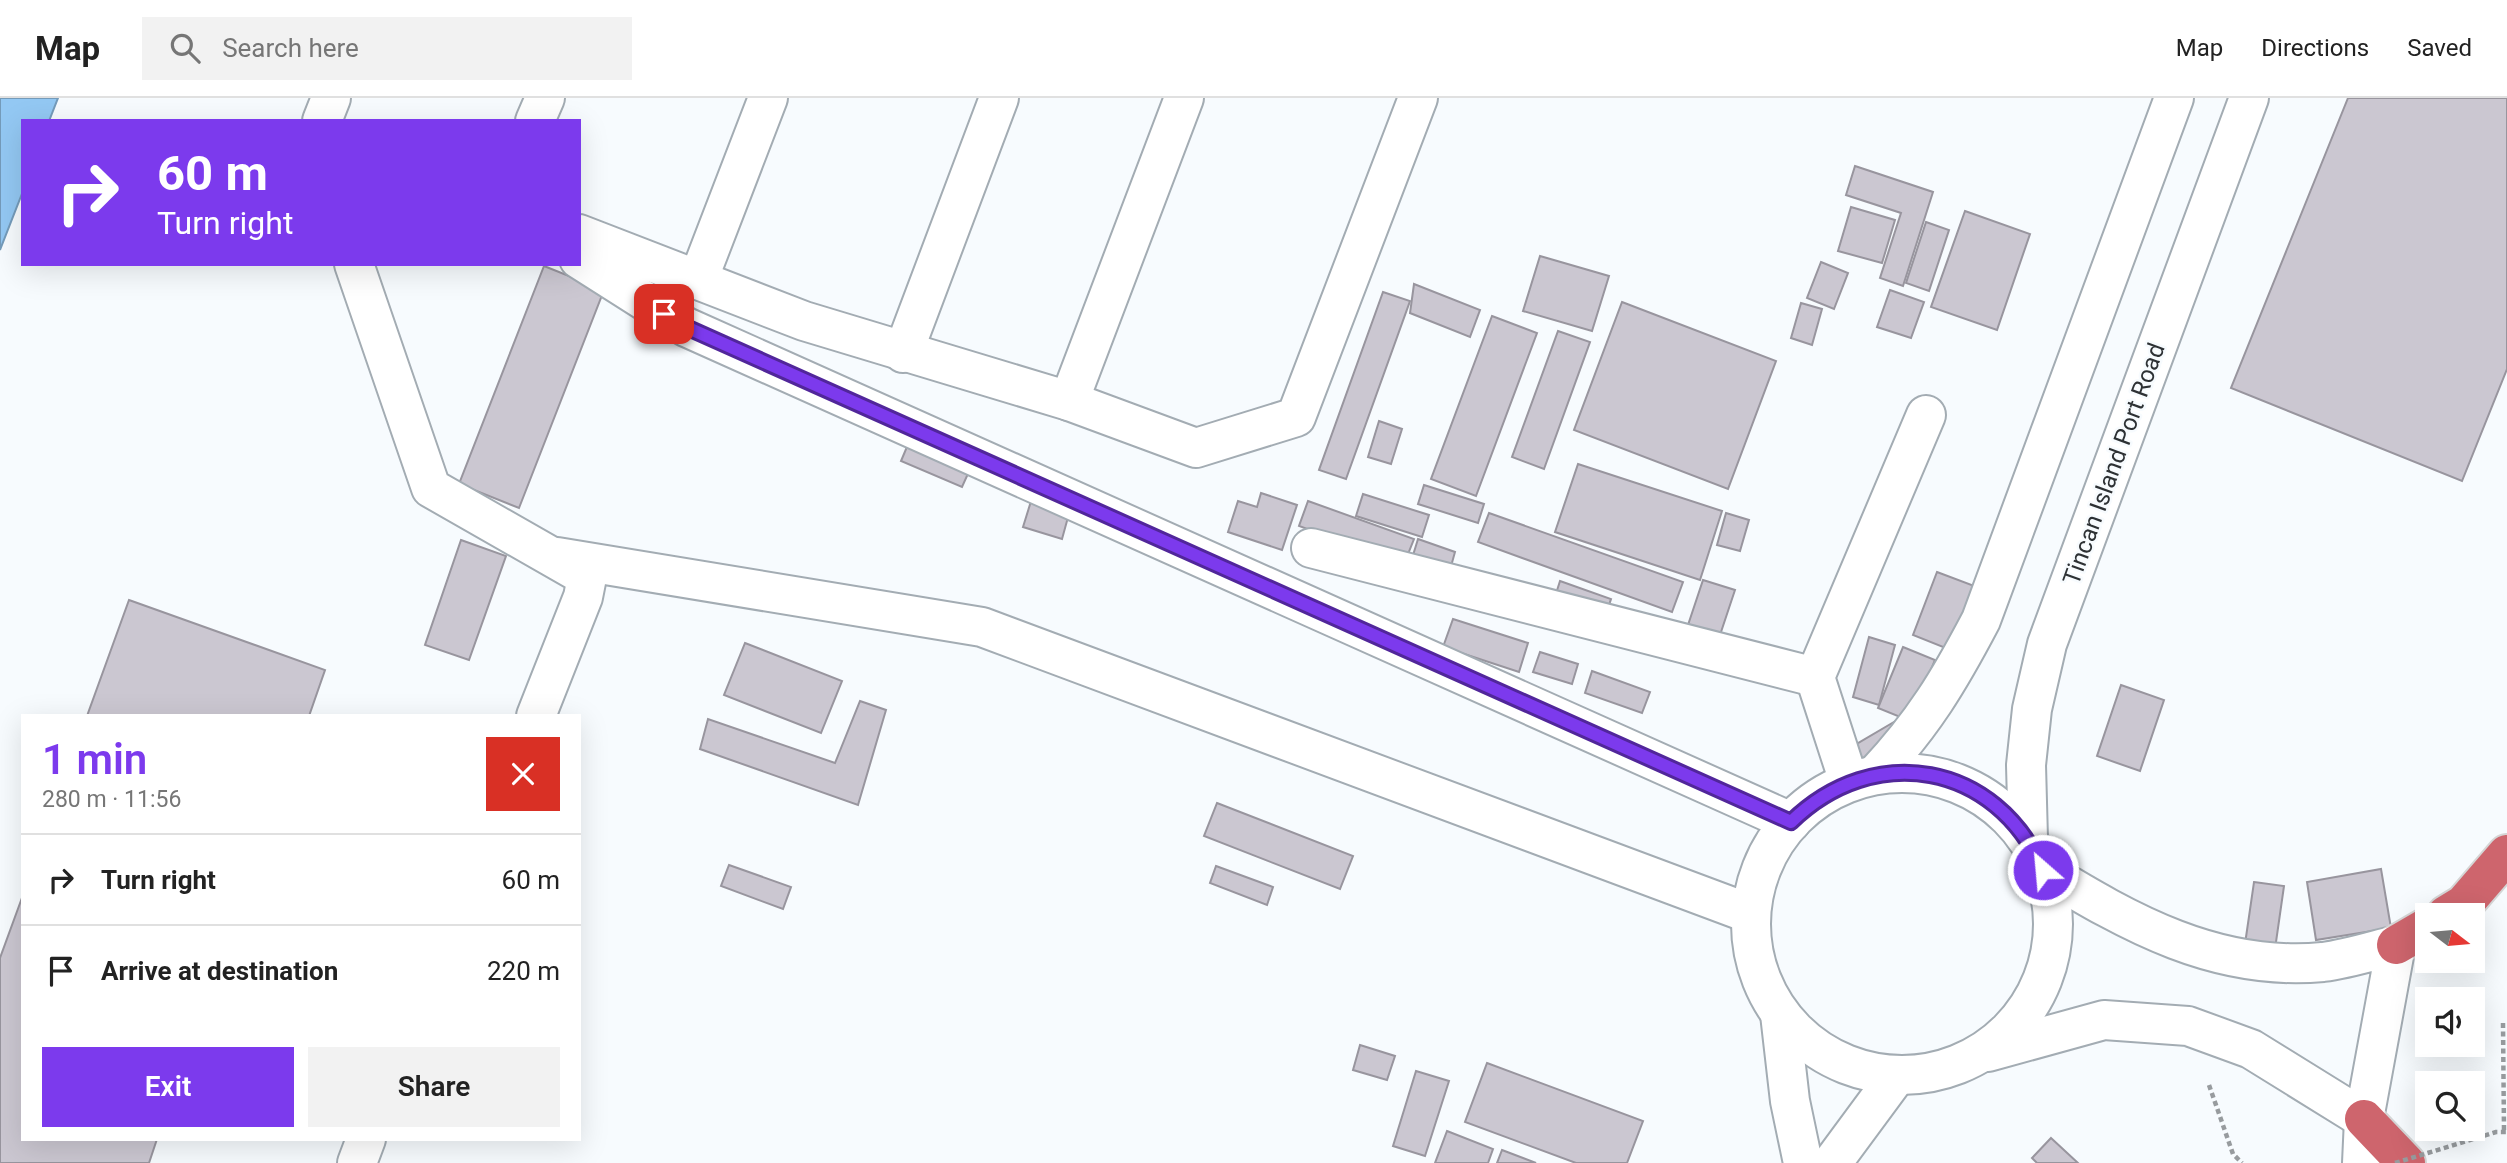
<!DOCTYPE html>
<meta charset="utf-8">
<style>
body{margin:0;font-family:Roboto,sans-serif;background:#f2f2f2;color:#222;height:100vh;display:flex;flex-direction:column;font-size:26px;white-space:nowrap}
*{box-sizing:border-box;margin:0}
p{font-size:23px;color:#767676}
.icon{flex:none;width:38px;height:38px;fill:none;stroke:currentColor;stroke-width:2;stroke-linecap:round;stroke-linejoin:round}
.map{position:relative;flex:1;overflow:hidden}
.panel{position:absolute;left:21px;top:616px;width:560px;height:427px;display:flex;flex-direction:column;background:#fff;border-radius:0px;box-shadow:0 7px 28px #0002}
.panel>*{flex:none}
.banner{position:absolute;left:21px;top:21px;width:560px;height:147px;border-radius:0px;box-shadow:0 7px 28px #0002;background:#7c3aed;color:#fff;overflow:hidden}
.needle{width:46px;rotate:106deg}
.buttons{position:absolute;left:2415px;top:805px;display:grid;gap:14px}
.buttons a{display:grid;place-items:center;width:70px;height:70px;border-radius:0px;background:#fff;box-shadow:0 7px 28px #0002;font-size:35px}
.pin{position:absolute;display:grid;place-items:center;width:60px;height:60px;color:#fff;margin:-30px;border-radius:14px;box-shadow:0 4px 10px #0006}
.me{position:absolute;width:77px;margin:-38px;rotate:333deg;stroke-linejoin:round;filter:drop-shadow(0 0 5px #0008)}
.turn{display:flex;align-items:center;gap:24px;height:147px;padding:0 21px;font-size:32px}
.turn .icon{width:91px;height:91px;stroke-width:2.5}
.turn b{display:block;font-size:49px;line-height:60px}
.round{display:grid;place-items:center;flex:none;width:74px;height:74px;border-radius:0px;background:#f2f2f2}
.overview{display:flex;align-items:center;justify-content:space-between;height:119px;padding:0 21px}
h1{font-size:42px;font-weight:600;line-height:52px;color:#7c3aed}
.action{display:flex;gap:14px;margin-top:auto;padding:14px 21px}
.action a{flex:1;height:80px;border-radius:0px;background:#7c3aed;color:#fff;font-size:28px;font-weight:600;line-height:80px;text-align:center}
.action a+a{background:#f2f2f2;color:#222}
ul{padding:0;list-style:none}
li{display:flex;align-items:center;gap:21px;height:91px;padding:0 21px;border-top:2px solid #e0e0e0}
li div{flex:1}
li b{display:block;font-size:26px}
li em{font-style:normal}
header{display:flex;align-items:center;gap:42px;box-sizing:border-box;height:98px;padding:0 35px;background:#fff;border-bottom:2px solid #e0e0e0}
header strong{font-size:33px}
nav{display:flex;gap:38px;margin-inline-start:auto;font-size:24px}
.search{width:490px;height:63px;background:#f2f2f2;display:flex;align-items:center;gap:18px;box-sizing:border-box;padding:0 24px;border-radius:0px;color:#767676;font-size:26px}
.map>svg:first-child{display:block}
.water{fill:#93c8f3;stroke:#749bba;stroke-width:2}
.building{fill:#cbc7d1;stroke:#98959e;stroke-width:2}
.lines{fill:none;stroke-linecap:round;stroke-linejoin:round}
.minor-casing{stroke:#a3acb3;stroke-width:42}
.highway-casing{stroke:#d5d6d6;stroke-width:42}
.path{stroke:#979b9e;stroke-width:4.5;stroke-dasharray:5 3.5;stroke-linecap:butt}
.minor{stroke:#fff;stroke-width:38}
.highway{stroke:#ce656d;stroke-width:38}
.path-bridge{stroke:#979b9e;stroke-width:4.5;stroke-dasharray:5 3.5;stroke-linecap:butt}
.route-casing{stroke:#51269a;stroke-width:18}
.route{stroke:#7c3aed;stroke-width:12}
.labels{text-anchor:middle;stroke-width:5;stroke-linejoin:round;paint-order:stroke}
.street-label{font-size:24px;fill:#2d3134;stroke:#f7fbfe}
</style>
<header>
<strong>Map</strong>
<div class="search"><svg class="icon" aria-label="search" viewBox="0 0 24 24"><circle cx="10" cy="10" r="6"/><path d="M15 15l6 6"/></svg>Search here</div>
<nav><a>Map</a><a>Directions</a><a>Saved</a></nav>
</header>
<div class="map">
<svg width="2507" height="1065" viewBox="0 0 2507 1065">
<rect width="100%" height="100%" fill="#f7fbfe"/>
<!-- water -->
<path class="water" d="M 0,0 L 58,0 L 49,23 L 23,23 L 23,93 L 0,152 Z"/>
<!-- building -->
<g class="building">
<path d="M 2348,0 L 2507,0 L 2507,271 L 2462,383 L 2231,290 Z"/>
<path d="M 1855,68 L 1933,94 L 1903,188 L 1880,180 L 1901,115 L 1846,97 Z"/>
<path d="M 1851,109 L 1895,122 L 1882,165 L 1838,153 Z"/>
<path d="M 1965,113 L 2030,136 L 1997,232 L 1931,209 Z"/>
<path d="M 1926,124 L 1949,132 L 1929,193 L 1906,185 Z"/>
<path d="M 1540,158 L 1609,178 L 1592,233 L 1523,213 Z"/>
<path d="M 1821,164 L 1848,175 L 1834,211 L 1807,200 Z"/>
<path d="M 544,168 L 604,192 L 519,410 L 459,386 Z"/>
<path d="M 1414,186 L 1480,212 L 1470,239 L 1410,215 Z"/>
<path d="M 1890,192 L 1924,204 L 1911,240 L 1877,229 Z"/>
<path d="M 1383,194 L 1410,203 L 1346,381 L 1319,372 Z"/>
<path d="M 1622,204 L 1776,263 L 1728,391 L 1574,332 Z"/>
<path d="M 1801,205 L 1822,211 L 1812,247 L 1791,240 Z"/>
<path d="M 1492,218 L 1537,235 L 1476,398 L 1431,381 Z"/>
<path d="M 1558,233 L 1590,244 L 1544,371 L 1512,359 Z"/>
<path d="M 1379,323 L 1402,331 L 1391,366 L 1368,359 Z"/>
<path d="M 914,332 L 976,358 L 962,389 L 901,363 Z"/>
<path d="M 1578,366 L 1722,413 L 1700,482 L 1555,434 Z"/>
<path d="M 1424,387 L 1484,406 L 1478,425 L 1418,406 Z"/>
<path d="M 1261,395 L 1297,407 L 1282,452 L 1228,434 L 1238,403 L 1257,409 Z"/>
<path d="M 1363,396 L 1429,417 L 1422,439 L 1356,418 Z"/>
<path d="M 1032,400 L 1070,412 L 1062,441 L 1023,429 Z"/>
<path d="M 1308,403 L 1414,441 L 1404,466 L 1299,428 Z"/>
<path d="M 1489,415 L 1683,484 L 1672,514 L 1478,444 Z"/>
<path d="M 1726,415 L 1749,422 L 1740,453 L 1717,447 Z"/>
<path d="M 1418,441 L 1455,454 L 1448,479 L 1410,467 Z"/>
<path d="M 461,442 L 506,458 L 469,562 L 425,547 Z"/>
<path d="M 1937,474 L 1977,489 L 1953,553 L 1913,537 Z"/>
<path d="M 1703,482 L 1735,492 L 1715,552 L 1683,542 Z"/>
<path d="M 1560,483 L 1611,501 L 1604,522 L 1553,505 Z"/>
<path d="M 129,502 L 325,572 L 309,618 L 87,618 Z"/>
<path d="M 1453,521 L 1528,545 L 1519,574 L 1443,549 Z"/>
<path d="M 1869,539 L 1895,547 L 1879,607 L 1853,599 Z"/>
<path d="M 745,545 L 842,583 L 821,635 L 724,597 Z"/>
<path d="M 1903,549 L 1935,562 L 1910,623 L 1878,610 Z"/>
<path d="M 1540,554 L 1578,566 L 1572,586 L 1533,574 Z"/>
<path d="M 1592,573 L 1650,594 L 1642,615 L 1585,595 Z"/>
<path d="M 2121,587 L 2164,602 L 2140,673 L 2097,658 Z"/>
<path d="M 860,603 L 886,612 L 858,707 L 700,651 L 708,621 L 835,665 Z"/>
<path d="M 1899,621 L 1864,664 L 1855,647 Z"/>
<path d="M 1217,705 L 1353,758 L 1340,791 L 1204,738 Z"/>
<path d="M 729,767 L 791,789 L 783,811 L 721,788 Z"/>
<path d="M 1216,768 L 1273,789 L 1267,807 L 1210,785 Z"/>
<path d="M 2381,771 L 2391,830 L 2316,842 L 2307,784 Z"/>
<path d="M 2254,784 L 2284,788 L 2275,851 L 2245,846 Z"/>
<path d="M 23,797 L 23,1041 L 157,1041 L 149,1065 L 0,1065 L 0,860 Z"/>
<path d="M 1360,947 L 1395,958 L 1387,982 L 1353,972 Z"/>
<path d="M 1487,965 L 1643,1023 L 1627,1065 L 1576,1065 L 1465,1024 Z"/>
<path d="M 1416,973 L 1449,983 L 1425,1058 L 1393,1048 Z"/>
<path d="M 1447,1033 L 1493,1051 L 1488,1065 L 1435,1065 Z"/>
<path d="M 2051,1040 L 2078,1065 L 2037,1065 L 2032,1060 Z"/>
<path d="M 1502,1052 L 1536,1065 L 1497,1065 Z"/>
</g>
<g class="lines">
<!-- minor casing -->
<g class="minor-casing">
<g id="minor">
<path d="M 322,23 L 331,0"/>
<path d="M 535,23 L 545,0"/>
<path d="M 579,136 L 804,223 L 1069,303 L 1196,350 L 1296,319 L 1418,0"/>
<path d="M 579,161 L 686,229 L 1791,724"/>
<path d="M 354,166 L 431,390 L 587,479 L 583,499 L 536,618"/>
<path d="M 698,182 L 768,0"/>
<path d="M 903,255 L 999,0"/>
<path d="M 1069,303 L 1184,0"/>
<path d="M 1311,450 L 1815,579"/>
<path d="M 557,459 L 982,529 L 1751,816"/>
<circle cx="1902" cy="826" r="151"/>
<path d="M 1876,676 C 1923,626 1949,583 1981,522 L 2174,0"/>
<path d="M 1849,684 L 1815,579 L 1926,317"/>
<path d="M 2028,741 L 2026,667 L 2032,611 L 2047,546 L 2249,0"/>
<path d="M 2043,772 C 2129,825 2217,874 2323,864 C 2347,861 2372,853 2396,847 L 2364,1021 L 2362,1065"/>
<path d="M 1780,916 L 1790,1003 L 1803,1065"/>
<path d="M 1988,954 L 2104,922 L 2188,928 L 2251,951 L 2364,1021"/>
<path d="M 357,1065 L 366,1041"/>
<path d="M 1832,1065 L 1897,977"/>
</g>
</g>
<!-- highway casing -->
<g class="highway-casing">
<g id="highway">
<path d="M 2446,817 L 2464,806 L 2507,756"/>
<path d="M 2396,847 L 2427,829"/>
<path d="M 2364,1021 L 2406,1065"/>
</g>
</g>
<!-- path -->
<g class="path">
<path d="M 2503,925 L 2504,1034"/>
<path d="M 2209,987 L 2233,1056 L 2242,1065"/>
</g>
<!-- minor -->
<use href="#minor" class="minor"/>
<!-- highway -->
<use href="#highway" class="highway"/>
<!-- path-bridge -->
<path class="path-bridge" d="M 2395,1065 L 2496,1034 L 2507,1034"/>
</g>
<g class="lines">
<!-- route casing -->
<g class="route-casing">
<path id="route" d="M 664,216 L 686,229 L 1791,724 C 1874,643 1996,664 2043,772"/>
</g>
<!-- route -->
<use href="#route" class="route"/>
</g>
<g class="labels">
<!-- street labels -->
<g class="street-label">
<text transform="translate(2114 366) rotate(-70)" y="8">Tincan Island Port Road</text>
</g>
</g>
</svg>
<div class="buttons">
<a><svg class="needle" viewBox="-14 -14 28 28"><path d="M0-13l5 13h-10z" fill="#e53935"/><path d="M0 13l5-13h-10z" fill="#767676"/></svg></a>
<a><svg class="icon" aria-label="sound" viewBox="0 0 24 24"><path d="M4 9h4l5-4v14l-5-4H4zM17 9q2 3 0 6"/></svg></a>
<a><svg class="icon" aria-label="search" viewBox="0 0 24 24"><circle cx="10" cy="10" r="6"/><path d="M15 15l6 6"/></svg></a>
</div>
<div class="pin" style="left:664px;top:216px;background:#d93025"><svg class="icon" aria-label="arrive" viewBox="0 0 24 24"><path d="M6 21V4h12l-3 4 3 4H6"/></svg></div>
<svg class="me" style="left:2043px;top:772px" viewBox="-20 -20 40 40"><circle r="17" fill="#7c3aed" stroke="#fff" stroke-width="3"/><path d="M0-11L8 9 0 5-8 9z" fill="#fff"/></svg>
<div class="banner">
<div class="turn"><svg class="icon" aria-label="right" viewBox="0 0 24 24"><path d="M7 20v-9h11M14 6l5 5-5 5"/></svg><div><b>60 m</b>Turn right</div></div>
</div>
<section class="panel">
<div class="overview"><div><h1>1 min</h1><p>280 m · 11:56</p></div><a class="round" style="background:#d93025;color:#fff"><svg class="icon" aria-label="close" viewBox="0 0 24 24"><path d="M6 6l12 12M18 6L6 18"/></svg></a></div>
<ul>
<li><svg class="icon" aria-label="right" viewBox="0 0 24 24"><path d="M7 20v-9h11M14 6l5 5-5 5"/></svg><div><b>Turn right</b></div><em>60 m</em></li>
<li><svg class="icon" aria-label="arrive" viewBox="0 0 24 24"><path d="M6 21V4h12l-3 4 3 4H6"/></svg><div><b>Arrive at destination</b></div><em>220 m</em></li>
</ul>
<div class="action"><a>Exit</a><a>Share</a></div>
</section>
</div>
